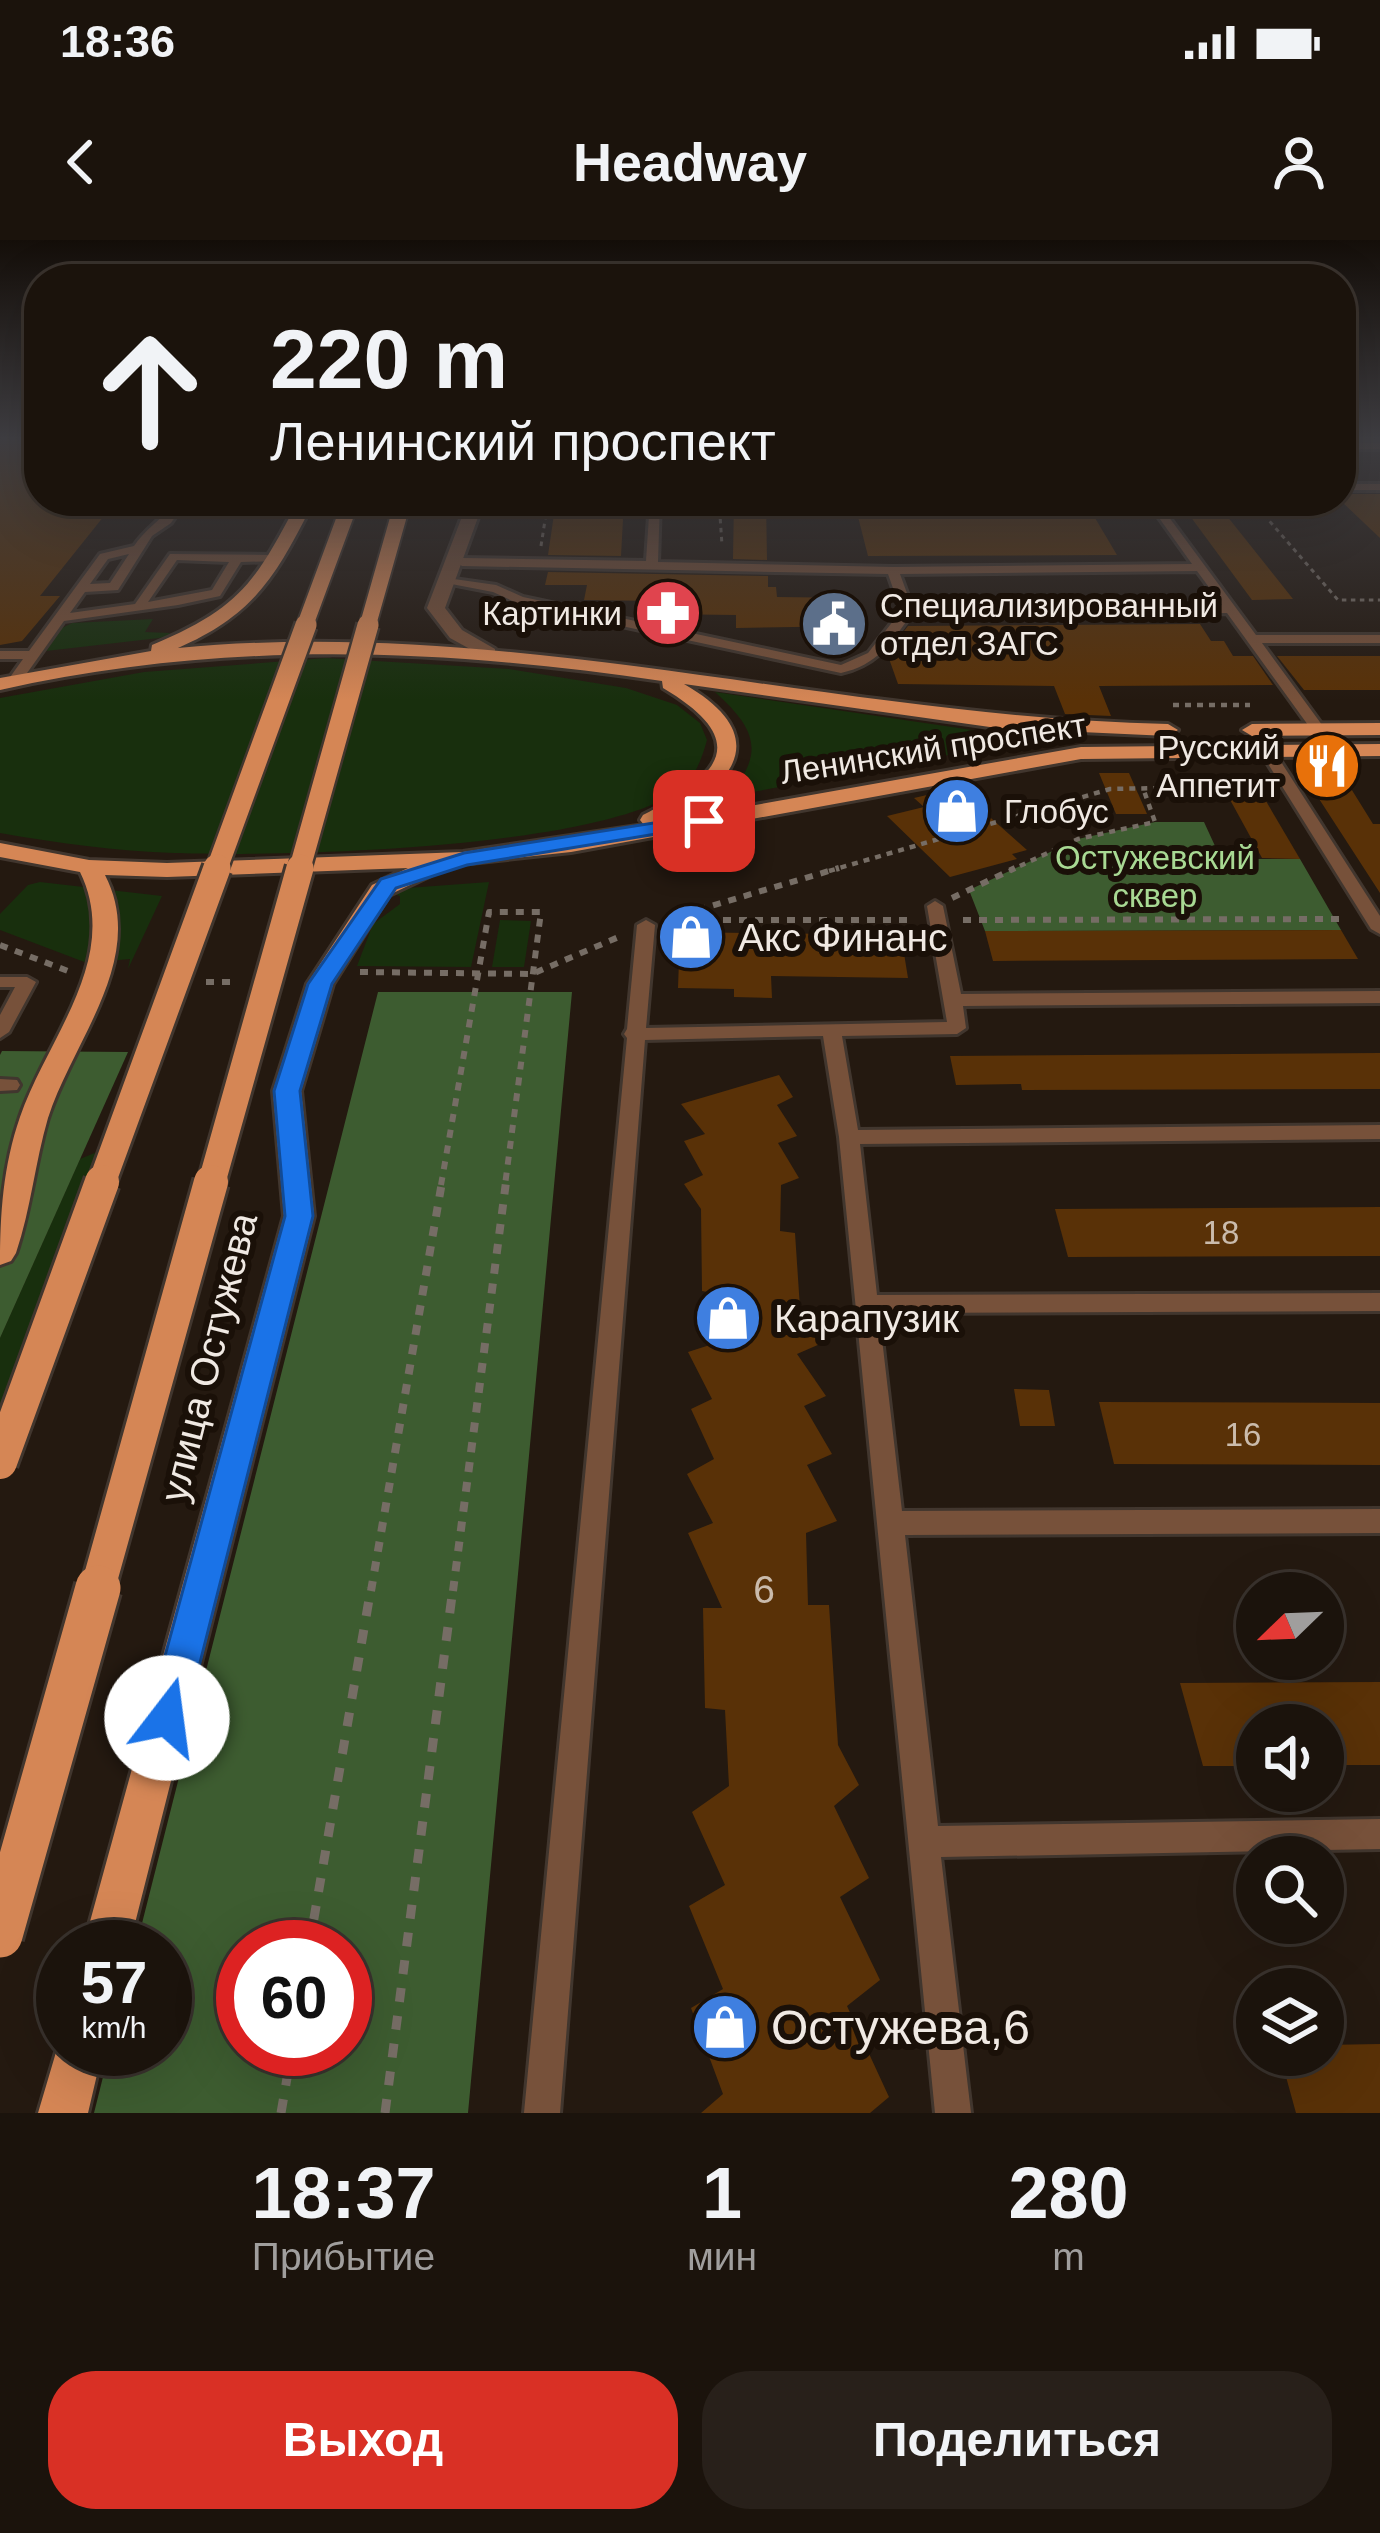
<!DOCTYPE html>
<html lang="ru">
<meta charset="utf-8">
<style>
body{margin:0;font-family:Arial,sans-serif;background:#28201a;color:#f1f3f6;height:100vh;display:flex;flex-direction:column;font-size:45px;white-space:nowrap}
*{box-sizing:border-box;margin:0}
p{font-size:39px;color:#a09e9d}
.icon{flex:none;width:66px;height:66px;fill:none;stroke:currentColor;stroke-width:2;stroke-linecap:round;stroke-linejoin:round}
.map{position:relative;height:1873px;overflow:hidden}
.side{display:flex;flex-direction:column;background:#1b130c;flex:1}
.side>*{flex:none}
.top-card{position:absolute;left:24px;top:24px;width:1332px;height:252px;border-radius:48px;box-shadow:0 12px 48px #0002,0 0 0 3px #39322d;background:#1b130c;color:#f1f3f6;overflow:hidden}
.needle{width:78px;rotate:247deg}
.tools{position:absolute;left:1236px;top:1332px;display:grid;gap:24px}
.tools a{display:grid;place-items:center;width:108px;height:108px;border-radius:50%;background:#1b130c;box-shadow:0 12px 48px #0002,0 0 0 3px #39322d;font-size:60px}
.speed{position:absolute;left:36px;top:1680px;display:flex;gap:24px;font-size:60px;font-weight:700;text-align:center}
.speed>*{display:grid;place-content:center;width:156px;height:156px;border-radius:50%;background:#1b130c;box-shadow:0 12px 48px #0002,0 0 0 3px #39322d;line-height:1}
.speed small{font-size:30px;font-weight:400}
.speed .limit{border:18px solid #d22;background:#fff;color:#111}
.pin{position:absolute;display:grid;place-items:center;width:102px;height:102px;color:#fff;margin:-51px;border-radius:24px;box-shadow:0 6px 18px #0006}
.me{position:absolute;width:132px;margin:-66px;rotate:15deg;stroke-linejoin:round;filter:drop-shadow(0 0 9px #0008)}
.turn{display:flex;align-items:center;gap:42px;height:252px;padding:0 48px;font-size:54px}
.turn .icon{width:156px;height:156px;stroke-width:2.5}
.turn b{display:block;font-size:84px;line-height:102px}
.eta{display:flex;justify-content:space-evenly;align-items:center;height:204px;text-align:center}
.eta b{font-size:72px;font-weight:600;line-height:84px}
.button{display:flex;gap:24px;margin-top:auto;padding:24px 48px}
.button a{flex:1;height:138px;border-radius:48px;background:#d93025;color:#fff;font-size:48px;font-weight:600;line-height:138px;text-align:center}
.button a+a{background:#28201a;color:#f1f3f6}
.status{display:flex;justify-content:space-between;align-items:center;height:84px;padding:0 60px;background:#1b130c;direction:ltr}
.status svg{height:33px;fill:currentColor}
header{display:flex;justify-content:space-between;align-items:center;height:156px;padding:0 48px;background:#1b130c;font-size:54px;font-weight:600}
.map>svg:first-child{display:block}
.green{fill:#182f0d}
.forest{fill:#3d5c30;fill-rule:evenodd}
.building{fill:#593107}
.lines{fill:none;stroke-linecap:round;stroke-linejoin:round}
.service-casing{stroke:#41362e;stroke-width:6}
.tertiary-casing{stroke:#41362e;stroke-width:6}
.primary-casing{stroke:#41362e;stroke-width:6}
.path-far4{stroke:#766d65;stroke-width:3;stroke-dasharray:4.5 4.5;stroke-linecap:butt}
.path-far3{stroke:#766d65;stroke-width:4.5;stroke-dasharray:6 6;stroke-linecap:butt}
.path-far2{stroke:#766d65;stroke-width:6;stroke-dasharray:8 8;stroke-linecap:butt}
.path-far1{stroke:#766d65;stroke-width:8;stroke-dasharray:10 10;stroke-linecap:butt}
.path{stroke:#766d65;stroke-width:9;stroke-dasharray:14 14;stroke-linecap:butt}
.service{fill:#77513a;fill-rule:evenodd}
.tertiary{fill:#77513a;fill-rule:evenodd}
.primary{fill:#d58655;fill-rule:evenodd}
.primary-bridge-far4-casing{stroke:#41362e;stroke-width:20;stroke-linecap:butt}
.primary-bridge-far3-casing{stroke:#41362e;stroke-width:26;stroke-linecap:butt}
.primary-bridge-far2-casing{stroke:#41362e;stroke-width:33;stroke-linecap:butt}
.primary-bridge-far1-casing{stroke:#41362e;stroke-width:40;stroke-linecap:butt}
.primary-bridge-casing{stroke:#41362e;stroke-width:51;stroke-linecap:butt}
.primary-bridge-far4{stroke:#d58655;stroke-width:16}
.primary-bridge-far3{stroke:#d58655;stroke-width:21}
.primary-bridge-far2{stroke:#d58655;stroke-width:27}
.primary-bridge-far1{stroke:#d58655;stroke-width:34}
.primary-bridge{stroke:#d58655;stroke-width:45}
.route{fill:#1a73e8;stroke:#114b97;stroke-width:3}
.labels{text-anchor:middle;stroke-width:12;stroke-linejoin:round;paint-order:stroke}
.far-poi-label{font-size:33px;fill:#f0e9e3;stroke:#1a1008;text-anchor:start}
.far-street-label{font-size:33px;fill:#f0e9e3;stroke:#1a1008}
.far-park-label{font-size:33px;fill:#a8d993;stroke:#1a1008}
.number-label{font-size:33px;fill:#cabbac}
.poi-label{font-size:39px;fill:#f0e9e3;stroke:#1a1008;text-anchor:start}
.street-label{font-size:39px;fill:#f0e9e3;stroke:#1a1008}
.near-number-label{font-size:39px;fill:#cabbac}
.near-poi-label{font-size:48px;fill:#f0e9e3;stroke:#1a1008;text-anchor:start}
</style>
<div class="status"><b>18:36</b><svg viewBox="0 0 49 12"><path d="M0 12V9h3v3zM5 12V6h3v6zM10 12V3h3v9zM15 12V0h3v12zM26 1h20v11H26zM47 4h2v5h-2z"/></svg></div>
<header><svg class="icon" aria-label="back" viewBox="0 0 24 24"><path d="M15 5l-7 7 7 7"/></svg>Headway<svg class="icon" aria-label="person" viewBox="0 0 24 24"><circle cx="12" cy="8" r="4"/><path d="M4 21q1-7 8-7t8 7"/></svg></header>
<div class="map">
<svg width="1380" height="1873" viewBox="0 0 1380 1873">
<rect width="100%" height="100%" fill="#241910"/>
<!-- green -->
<g class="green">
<path d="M 153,379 L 145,392 L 170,393 L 168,397 L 46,411 L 62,388 L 72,383 Z"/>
<path d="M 326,418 L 509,429 L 626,448 L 677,465 L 700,483 L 707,500 C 703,514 698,530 688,542 C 626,610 270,617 174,613 C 116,611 57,603 0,593 L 0,458 L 144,432 Z"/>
<path d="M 715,452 L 1033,499 L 727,557 C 766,513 756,489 715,452 Z"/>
<path d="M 40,642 L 162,656 L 128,729 L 130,719 L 87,723 L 0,690 L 0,674 L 28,645 Z"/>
<path d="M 489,642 L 471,727 L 357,726 L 373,684 L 400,664 L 400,656 L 380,650 Z"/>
<path d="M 500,680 L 531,681 L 524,727 L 492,727 Z"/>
<path d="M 121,902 L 0,1196 L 0,1098 L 80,919 Z"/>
</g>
<!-- forest -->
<g class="forest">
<path d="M 1155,582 L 1204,582 L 1221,619 L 1300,619 L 1341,690 L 985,691 L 969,650 L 1078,599 Z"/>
<path d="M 378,752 L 572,752 L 468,1873 L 94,1873 L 110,1809 L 165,1809 L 165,1707 L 136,1707 ZM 243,1707 L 345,1707 L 345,1809 L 243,1809 Z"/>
<path d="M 2,811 L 128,812 L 0,1098 L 0,815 Z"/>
</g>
<!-- building -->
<g class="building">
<path d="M 0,199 L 39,199 L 39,261 L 116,261 L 40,356 L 60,356 L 22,401 L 0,405 Z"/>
<path d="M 1341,254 L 1380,254 L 1380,298 L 1341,261 Z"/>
<path d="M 556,261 L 624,261 L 621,316 L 548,315 Z"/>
<path d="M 734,261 L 766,261 L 767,320 L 733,319 Z"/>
<path d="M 854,261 L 1085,261 L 1117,315 L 868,316 Z"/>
<path d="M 1179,261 L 1215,261 L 1293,359 L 1252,360 Z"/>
<path d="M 548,332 L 768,336 L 768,347 L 776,347 L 777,357 L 856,358 L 859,386 L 736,388 L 736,375 L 657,374 L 658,361 L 584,360 L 587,345 L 545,345 Z"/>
<path d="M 1200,384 L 1211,401 L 1224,401 L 1233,416 L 1253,416 L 1273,445 L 1099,446 L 1111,476 L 1065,474 L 1054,446 L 898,444 L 887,413 L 908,386 Z"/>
<path d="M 1277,416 L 1380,416 L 1380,450 L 1304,450 Z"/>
<path d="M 1099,533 L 1129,533 L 1147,574 L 1116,574 Z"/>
<path d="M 1350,547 L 1373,584 L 1380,584 L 1380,653 L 1312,548 Z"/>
<path d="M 957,548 L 1027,610 L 1012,614 L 1017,619 L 950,637 L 887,576 L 924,567 L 914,558 Z"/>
<path d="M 1228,556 L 1263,556 L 1300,619 L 1262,618 Z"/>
<path d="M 1341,690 L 1358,719 L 993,721 L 985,691 Z"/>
<path d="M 680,692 L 901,695 L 908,738 L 771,736 L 772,758 L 734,757 L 734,749 L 678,748 Z"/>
<path d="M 1380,813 L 1380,849 L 1022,850 L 1021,844 L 956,845 L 950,816 Z"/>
<path d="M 779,835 L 793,857 L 777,865 L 797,896 L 778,903 L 799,938 L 781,945 L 780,991 L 795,993 L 800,1068 L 820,1104 L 797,1114 L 826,1156 L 804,1166 L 832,1214 L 807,1225 L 837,1281 L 806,1293 L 808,1365 L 829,1365 L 838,1505 L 859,1545 L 834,1566 L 869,1638 L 840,1657 L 880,1740 L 847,1766 L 889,1857 L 870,1873 L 701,1873 L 723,1854 L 691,1768 L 723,1749 L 689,1666 L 725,1645 L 692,1572 L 729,1546 L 725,1470 L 705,1468 L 703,1368 L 722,1368 L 688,1293 L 713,1283 L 687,1234 L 714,1219 L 691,1169 L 712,1159 L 688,1112 L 719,1102 L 718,1054 L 702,1051 L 701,969 L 684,944 L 703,935 L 684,901 L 705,894 L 681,864 Z"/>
<path d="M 1380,967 L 1380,1016 L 1068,1017 L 1055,969 Z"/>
<path d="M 1014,1149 L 1049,1150 L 1055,1186 L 1020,1186 Z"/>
<path d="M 1099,1162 L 1380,1163 L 1380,1225 L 1114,1224 Z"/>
<path d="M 1380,1442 L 1380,1525 L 1323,1525 L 1323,1485 L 1257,1485 L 1257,1526 L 1203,1526 L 1180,1443 Z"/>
<path d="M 1380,1804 L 1380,1873 L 1296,1873 L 1280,1815 L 1323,1815 L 1323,1805 Z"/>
</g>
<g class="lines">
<!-- service casing -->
<g class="service-casing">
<g id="service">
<rect x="1341" y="203" width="39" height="6"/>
<rect x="1341" y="244" width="39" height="6"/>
<path d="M 176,261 L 186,261 L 171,283 L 152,296 L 118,350 L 85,352 L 70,373 L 135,364 L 170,314 L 276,315 L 282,318 L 276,321 L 241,322 L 220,356 L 178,365 L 64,381 L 20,443 L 10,443 L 8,440 L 23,419 L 0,419 L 0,411 L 29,411 L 100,314 L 134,306 C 146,288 163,279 176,261 ZM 129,314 L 110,343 L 90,344 L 108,319 ZM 177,320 L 229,322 L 212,350 L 148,362 Z"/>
<path d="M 650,261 L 660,261 L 658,322 L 893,327 L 1192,324 L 1147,261 L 1157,261 L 1256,395 L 1380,395 L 1380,403 L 1262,403 L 1325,489 L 1318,493 L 1313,492 L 1227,373 L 911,375 C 890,404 877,425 841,433 L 519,364 L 493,352 L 441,342 L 447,338 L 496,345 L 523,357 L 841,425 L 868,413 L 901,371 L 888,334 L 462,326 L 456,322 L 462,318 L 646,321 ZM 1197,331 L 1222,365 L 912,367 L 900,334 Z"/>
<path d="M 1267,507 L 1274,511 L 1380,676 L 1380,694 L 1371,689 L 1260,511 Z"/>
<path d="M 935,661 L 943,666 L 961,754 L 1380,751 L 1380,763 L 963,766 L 966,788 L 957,794 L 842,796 L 858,890 L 1380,885 L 1380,899 L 860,904 L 877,1055 L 1380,1053 L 1380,1071 L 879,1073 L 902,1271 L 1380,1269 L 1380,1293 L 905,1295 L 938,1586 L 1380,1579 L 1380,1609 L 941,1617 L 971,1873 L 935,1873 L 839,897 L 823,796 L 645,800 L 560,1873 L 524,1873 L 627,798 L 624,794 L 627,789 L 637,685 L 646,680 L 655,685 L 646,788 L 947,782 L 927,666 Z"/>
<path d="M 0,737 L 27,737 L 36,742 L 9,792 L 0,798 L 0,775 L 15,747 L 0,747 Z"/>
<path d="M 0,839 L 17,840 L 20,845 L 17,850 L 0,851 Z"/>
</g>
</g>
<!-- tertiary casing -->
<g class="tertiary-casing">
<path id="tertiary" d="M 468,261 L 484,261 L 445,368 L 462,390 L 495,409 L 495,417 L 488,419 L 450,398 L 427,368 Z"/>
</g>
<!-- primary casing -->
<g class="primary-casing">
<g id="primary">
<path d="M 298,261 L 314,261 C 277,334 256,374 178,408 C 511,376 836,477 1168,484 L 1178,490 L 1168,496 L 997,488 L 684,444 C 771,494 739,542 665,581 L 1081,507 L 1380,504 L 1380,516 L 1081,519 L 571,612 L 433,627 L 431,635 L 389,655 L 333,744 L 301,851 L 314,976 L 129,1707 L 83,1707 L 284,976 L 273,851 L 307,744 L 372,645 L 408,628 L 167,637 L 105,635 C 148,718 73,800 48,878 C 35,922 31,969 16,1013 L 11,1021 L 0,1025 C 0,974 3,926 20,877 C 47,798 122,718 80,632 L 0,617 L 0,603 L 89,620 L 167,623 L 463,612 L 644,585 L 640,580 L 643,575 C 719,536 754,502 663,448 L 662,441 C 438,408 222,400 0,450 L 0,438 L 151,411 L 152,405 C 240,368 255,343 298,261 Z"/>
<path d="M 1380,483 L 1380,495 L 1252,496 L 1242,490 L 1252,484 Z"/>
<path d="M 62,1792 L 63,1809 L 103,1809 L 88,1873 L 38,1873 Z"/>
</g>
</g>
<!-- path-far4 -->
<g class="path-far4">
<path d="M 719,261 L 722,305"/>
<path d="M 1252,261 L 1338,360 L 1380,360"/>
<path d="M 541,306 L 548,261"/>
</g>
<!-- path-far3 -->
<g class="path-far3">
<path d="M 1173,465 L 1250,465"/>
<path d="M 829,631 L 1110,549 L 1264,546"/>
<path d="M 1009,631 L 1078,599 L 1155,582 L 1143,548"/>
</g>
<!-- path-far2 -->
<g class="path-far2">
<path d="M 952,658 L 1015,628"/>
<path d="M 667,679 L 839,628"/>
<path d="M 675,680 L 914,680"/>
<path d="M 963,680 L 1346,679"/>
<path d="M 0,705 L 68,731"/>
<path d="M 360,732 L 532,734 L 621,696"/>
<path d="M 206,742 L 235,742"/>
<path d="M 441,945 L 489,672 L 541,672 L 505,945"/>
</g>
<!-- path-far1 -->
<g class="path-far1">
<path d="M 371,1351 L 442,942"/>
<path d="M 453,1351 L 506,942"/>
</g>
<!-- path -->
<g class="path">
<path d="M 309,1707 L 371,1348"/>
<path d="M 281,1873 L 292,1809"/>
<path d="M 385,1873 L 453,1348"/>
</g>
<!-- service -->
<use href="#service" class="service"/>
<!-- tertiary -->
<use href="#tertiary" class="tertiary"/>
<!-- primary -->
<use href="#primary" class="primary"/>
<!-- primary-bridge-far4 casing -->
<g class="primary-bridge-far4-casing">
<g id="primary-bridge-far4">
<path d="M 304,388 L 351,261"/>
<path d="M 367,388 L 403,261"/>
</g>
</g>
<!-- primary-bridge-far3 casing -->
<g class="primary-bridge-far3-casing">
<g id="primary-bridge-far3">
<path d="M 216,631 L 306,385"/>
<path d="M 299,631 L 368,385"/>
</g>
</g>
<!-- primary-bridge-far2 casing -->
<g class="primary-bridge-far2-casing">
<g id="primary-bridge-far2">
<path d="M 101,945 L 217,628"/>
<path d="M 211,945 L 300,628"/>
</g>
</g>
<!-- primary-bridge-far1 casing -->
<g class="primary-bridge-far1-casing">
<g id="primary-bridge-far1">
<path d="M 0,1222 L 102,942"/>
<path d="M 97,1351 L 211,942"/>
</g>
</g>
<!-- primary-bridge casing -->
<g class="primary-bridge-casing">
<path id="primary-bridge" d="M 0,1695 L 98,1348"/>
</g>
<!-- primary-bridge-far4 -->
<use href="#primary-bridge-far4" class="primary-bridge-far4"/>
<!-- primary-bridge-far3 -->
<use href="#primary-bridge-far3" class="primary-bridge-far3"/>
<!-- primary-bridge-far2 -->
<use href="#primary-bridge-far2" class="primary-bridge-far2"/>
<!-- primary-bridge-far1 -->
<use href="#primary-bridge-far1" class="primary-bridge-far1"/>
<!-- primary-bridge -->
<use href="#primary-bridge" class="primary-bridge"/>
</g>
<!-- sky -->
<linearGradient id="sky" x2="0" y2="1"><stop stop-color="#140e09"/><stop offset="0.43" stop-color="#3f3e42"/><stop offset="1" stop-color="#3f3e42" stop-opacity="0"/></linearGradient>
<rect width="1380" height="461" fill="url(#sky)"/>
<!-- route -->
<path class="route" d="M 704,575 L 714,581 L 711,585 L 467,625 L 396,648 L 332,744 L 300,851 L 313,976 L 186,1478 L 180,1492 L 167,1497 L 153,1492 L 148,1478 L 285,976 L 274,851 L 308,744 L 381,639 L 464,613 Z"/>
<!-- icons -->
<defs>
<g id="pharmacy-disc" transform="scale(3.45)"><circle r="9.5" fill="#e0444e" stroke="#1a1008"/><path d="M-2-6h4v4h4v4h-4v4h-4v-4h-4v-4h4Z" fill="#fff"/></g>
<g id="civic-disc" transform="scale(3.45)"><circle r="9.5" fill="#5c6f8a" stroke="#1a1008"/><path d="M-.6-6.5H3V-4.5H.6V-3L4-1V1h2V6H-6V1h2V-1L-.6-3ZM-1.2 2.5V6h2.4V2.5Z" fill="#fff"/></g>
<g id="restaurant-disc" transform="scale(3.45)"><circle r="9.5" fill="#e8710a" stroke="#1a1008"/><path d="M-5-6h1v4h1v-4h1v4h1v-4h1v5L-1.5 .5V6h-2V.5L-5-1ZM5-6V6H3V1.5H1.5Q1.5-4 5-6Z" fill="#fff"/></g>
<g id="shop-disc" transform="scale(3.45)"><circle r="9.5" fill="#3f7fe0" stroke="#1a1008"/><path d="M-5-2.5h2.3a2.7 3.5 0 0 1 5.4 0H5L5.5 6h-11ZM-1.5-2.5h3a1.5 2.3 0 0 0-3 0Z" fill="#fff"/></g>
</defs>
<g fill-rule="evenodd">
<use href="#pharmacy-disc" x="668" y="373"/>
<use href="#civic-disc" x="834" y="384"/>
<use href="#restaurant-disc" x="1327" y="526"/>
<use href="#shop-disc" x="957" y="571"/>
<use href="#shop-disc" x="691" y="697"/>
<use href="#shop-disc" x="728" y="1078"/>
<use href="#shop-disc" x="725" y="1787"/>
</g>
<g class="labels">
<!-- far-poi labels -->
<g class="far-poi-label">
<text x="880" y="377">Специализированный<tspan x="880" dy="38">отдел ЗАГС</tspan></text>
<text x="622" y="385" text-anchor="end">Картинки</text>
<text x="1280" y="519" text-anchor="end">Русский<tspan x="1280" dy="38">Аппетит</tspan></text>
<text x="1004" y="583">Глобус</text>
</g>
<!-- far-street labels -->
<g class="far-street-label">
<text transform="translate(933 508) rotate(-9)" y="12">Ленинский проспект</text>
</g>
<!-- far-park labels -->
<g class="far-park-label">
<text x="1155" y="629">Остужевский<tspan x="1155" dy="38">сквер</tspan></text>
</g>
<!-- number labels -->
<g class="number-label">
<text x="1221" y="1004">18</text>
<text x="1243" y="1206">16</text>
</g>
<!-- poi labels -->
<g class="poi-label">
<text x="738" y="711">Акс Финанс</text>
<text x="774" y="1092">Карапузик</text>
</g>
<!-- street labels -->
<g class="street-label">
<text transform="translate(208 1117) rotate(-76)" y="14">улица Остужева</text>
</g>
<!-- near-number labels -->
<g class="near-number-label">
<text x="764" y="1363">6</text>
</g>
<!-- near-poi labels -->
<g class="near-poi-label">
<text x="771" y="1804">Остужева,6</text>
</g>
</g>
</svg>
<div class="tools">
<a><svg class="needle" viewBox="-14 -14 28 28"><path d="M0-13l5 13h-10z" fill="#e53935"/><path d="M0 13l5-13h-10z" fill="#a09e9d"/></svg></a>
<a><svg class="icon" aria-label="sound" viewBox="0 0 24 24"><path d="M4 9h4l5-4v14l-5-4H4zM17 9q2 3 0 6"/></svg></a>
<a><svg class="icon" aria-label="search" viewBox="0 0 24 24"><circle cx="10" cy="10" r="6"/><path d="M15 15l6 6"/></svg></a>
<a><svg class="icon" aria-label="layers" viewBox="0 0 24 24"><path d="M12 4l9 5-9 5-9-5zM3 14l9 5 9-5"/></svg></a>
</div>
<div class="speed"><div>57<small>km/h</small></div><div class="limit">60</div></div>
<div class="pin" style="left:704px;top:581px;background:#d93025"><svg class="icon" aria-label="arrive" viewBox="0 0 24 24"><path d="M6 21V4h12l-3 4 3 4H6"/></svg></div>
<svg class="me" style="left:167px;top:1478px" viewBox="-20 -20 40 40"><circle r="19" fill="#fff"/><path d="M0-13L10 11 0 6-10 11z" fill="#1a73e8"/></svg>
<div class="top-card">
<div class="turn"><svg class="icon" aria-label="ahead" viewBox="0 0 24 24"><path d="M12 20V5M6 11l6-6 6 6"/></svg><div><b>220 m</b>Ленинский проспект</div></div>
</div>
</div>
<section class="side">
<div class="eta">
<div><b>18:37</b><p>Прибытие</p></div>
<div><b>1</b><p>мин</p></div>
<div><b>280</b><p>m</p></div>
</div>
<div class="button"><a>Выход</a><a>Поделиться</a></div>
</section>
